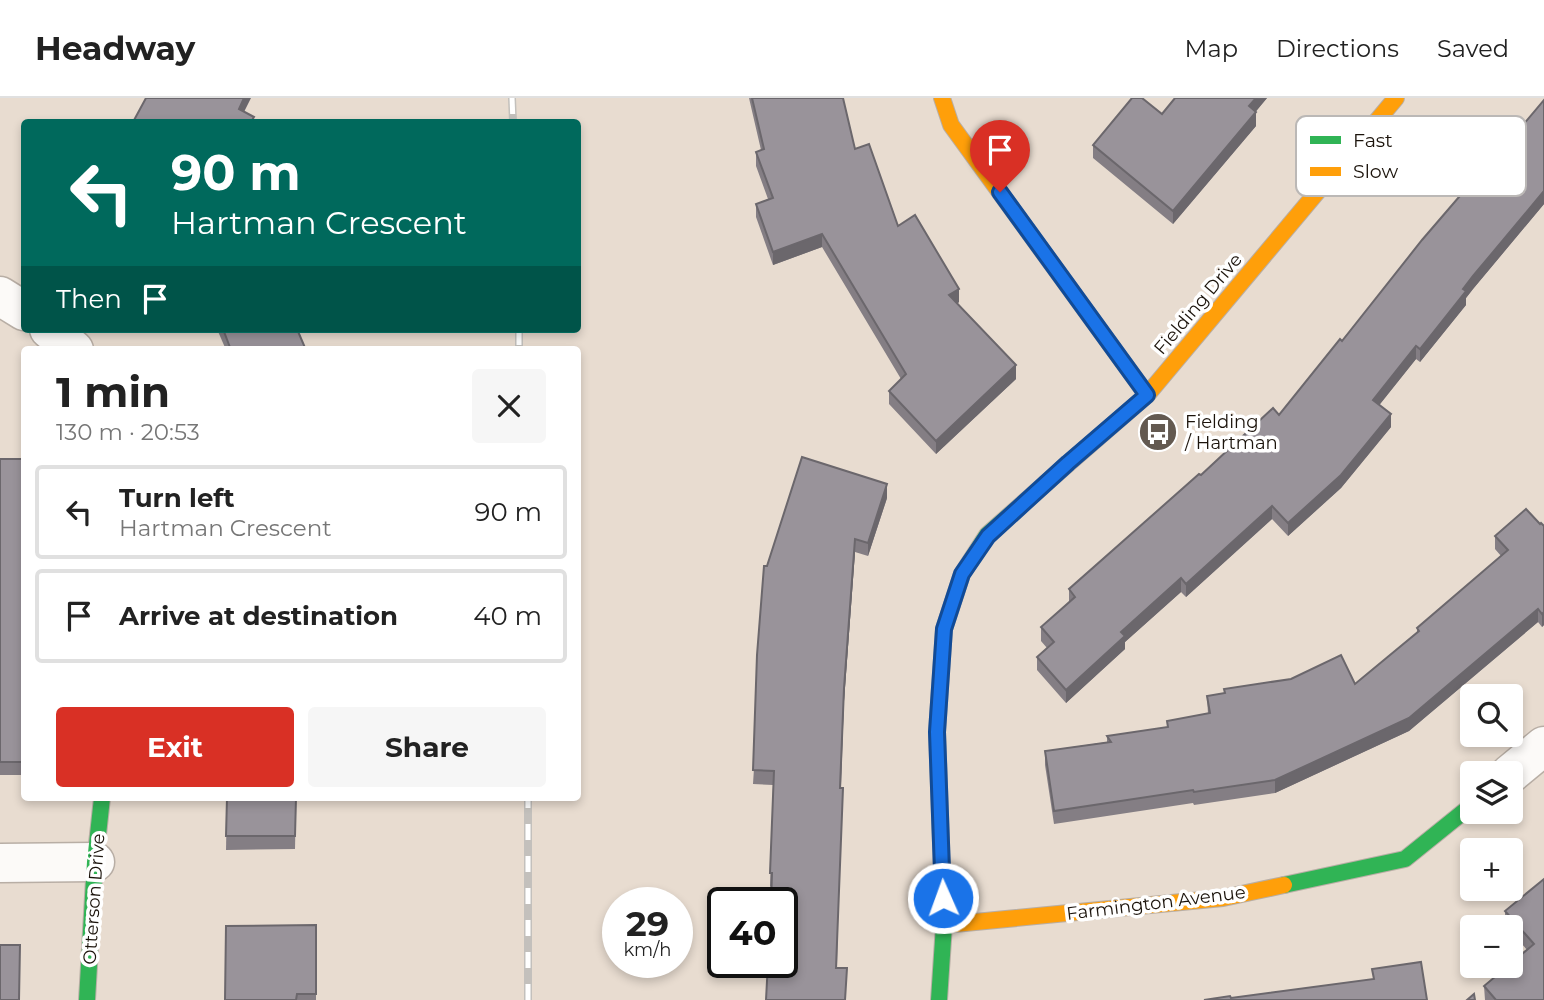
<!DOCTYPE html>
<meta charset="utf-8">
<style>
body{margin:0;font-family:Montserrat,sans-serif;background:#f6f6f6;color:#222;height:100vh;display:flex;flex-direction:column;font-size:26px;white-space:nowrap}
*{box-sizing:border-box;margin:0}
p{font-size:23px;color:#767676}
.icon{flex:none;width:38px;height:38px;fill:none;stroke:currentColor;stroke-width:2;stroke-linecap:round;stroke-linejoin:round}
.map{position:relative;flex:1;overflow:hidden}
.panel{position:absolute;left:21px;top:248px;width:560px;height:455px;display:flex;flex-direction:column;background:#fff;border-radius:7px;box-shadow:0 4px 10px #0003}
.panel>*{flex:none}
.top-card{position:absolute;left:21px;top:21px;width:560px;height:214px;border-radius:7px;box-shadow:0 4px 10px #0003;background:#00695c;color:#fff;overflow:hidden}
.buttons{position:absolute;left:1460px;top:586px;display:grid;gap:14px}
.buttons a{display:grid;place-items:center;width:63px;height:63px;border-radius:7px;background:#fff;box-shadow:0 4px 10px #0003;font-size:35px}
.speed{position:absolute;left:602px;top:789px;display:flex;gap:14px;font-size:35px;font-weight:700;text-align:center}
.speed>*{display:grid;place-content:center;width:91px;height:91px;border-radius:50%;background:#fff;box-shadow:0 4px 10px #0003;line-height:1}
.speed small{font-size:18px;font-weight:400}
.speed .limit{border:4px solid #111;border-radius:10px;background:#fff;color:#111}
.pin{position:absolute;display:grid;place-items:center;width:60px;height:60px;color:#fff;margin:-72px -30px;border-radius:50% 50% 50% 0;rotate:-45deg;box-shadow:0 0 7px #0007}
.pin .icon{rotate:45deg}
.me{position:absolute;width:77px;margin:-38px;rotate:358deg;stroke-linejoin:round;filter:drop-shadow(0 0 5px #0008)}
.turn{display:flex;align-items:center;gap:24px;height:147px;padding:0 35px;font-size:32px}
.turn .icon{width:91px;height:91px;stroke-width:2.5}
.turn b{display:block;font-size:49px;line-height:60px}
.then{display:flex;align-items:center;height:66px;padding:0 35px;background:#0003;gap:14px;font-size:26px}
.round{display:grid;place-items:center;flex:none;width:74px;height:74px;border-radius:7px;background:#f6f6f6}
.head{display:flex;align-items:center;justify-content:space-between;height:119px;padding:0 35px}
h1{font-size:42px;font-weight:700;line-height:52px}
.primary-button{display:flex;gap:14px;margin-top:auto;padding:14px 35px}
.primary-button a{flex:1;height:80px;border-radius:7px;background:#d93025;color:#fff;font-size:28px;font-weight:700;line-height:80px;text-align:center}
.primary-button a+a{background:#f6f6f6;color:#222}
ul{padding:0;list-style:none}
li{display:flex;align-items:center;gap:21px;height:94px;margin:0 14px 10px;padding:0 21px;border:4px solid #e0e0e0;border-radius:7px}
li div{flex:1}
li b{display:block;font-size:26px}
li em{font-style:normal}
header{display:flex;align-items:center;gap:42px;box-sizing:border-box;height:98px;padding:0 35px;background:#fff;border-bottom:2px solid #e0e0e0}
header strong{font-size:33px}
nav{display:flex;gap:38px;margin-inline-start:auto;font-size:24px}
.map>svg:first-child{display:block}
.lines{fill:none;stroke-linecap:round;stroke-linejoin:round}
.street-casing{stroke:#b8aea5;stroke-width:41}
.fast-casing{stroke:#b8aea5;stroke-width:18}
.slow-casing{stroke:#b8aea5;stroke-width:18}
.street{stroke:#fcfaf8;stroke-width:38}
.fast{stroke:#30b455;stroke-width:16}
.slow{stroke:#ff9f0a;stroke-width:16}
.rail-casing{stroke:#c3c0bc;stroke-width:8}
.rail{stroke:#fff;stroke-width:5;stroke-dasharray:16;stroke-linecap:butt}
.wall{fill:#847e84}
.shaded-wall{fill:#6b676c}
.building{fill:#99939a;stroke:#6b676c;stroke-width:2}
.route-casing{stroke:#114b97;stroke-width:18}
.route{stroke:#1a73e8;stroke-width:12}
.labels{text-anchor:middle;stroke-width:7;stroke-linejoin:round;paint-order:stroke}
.street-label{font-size:18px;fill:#1b130b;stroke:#fff}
.poi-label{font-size:18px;fill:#1b130b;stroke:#fff;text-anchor:start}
.key{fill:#fff;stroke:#bbb8b6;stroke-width:2}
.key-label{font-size:19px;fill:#1b130b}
</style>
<header>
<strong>Headway</strong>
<nav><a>Map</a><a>Directions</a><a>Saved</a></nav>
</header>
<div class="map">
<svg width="1544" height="902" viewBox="0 0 1544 902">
<rect width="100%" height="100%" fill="#e8dcd0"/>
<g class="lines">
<!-- street casing -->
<g class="street-casing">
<g id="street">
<path d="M 0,198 L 24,213"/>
<path d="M 49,231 L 74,252"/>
<path d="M 1510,676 L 1544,648"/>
<path d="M 0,765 L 95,764"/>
</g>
</g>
<!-- fast casing -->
<g class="fast-casing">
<g id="fast">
<path d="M 1284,787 L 1405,761 L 1472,707"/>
<path d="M 87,902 L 95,764 L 102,700"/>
<path d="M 939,902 L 944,827 L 937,634 L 944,531 L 962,476 L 987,437 L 1046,385"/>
</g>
</g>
<!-- slow casing -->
<g class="slow-casing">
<g id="slow">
<path d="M 942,0 L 951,27 L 1147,297"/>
<path d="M 1046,385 L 1147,297 L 1396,0"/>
<path d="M 944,827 L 1223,800 L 1284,787"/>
</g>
</g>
<!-- street -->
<use href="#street" class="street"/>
<!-- fast -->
<use href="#fast" class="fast"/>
<!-- slow -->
<use href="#slow" class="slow"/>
<!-- rail casing -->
<g class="rail-casing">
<g id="rail">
<path d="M 512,0 L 513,24"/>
<path d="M 519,231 L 519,252"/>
<path d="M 528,902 L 528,700"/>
</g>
</g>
<!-- rail -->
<use href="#rail" class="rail"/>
</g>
<!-- wall -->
<g class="wall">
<path d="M 749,0 L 843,0 L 855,51 L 898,128 L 959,204 L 957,206 L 1016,281 L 936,356 L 889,306 L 889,293 L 901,281 L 822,149 L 773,167 L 756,119 L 756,106 L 768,101 L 756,68 L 756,54 L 761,52 Z"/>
<path d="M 1175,0 L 1267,0 L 1255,14 L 1256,28 L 1173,126 L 1093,60 L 1093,47 L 1162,16 Z"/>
<path d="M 1544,2 L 1544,106 L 1473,191 L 1466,200 L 1466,207 L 1420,264 L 1416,261 L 1379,307 L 1391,329 L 1341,390 L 1288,438 L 1272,421 L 1186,499 L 1181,494 L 1125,544 L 1125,551 L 1066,605 L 1037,572 L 1037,559 L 1047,550 L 1041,543 L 1041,529 L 1069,504 L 1069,491 L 1201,377 L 1279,317 Z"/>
<path d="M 217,231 L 297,231 L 306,252 L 226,252 Z"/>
<path d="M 0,361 L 22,460 L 24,460 L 22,677 L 0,677 Z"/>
<path d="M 887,400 L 868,458 L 855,454 L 844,603 L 841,690 L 837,870 L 847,883 L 770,788 L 773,687 L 753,686 L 767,468 Z"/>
<path d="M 1540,426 L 1544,428 L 1544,527 L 1542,529 L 1538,524 L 1409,633 L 1275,695 L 1194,707 L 1193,705 L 1054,726 L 1045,667 L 1045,653 L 1107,644 L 1107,638 L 1167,630 L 1167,623 L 1208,616 L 1207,598 L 1224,595 L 1224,591 L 1355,586 L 1417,535 L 1417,530 L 1501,458 L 1495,451 L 1495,438 Z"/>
<path d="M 227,700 L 296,700 L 295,751 L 226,752 Z"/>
<path d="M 1544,781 L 1544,902 L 1485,902 L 1484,888 L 1527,852 L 1510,832 L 1510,830 L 1508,830 L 1505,826 L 1505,813 Z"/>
<path d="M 316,827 L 316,902 L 225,902 Z"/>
</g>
<!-- shaded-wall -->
<g class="shaded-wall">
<path d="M 244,0 L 251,0 L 239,24 L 239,11 Z"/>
<path d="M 1256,0 L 1267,0 L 1249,22 L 1249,8 Z"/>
<path d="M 1256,14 L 1256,28 L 1173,126 L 1173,113 Z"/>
<path d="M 1544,93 L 1544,106 L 1473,191 L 1466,200 L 1466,207 L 1420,264 L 1420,251 L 1473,178 Z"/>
<path d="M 822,136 L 822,149 L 773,167 L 773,154 Z"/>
<path d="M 959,191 L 959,204 L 949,211 L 949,197 Z"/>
<path d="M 1416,248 L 1416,261 L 1373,315 L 1373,302 Z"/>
<path d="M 1016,267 L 1016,281 L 936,356 L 936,343 Z"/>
<path d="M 1391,316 L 1391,329 L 1341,390 L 1288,438 L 1288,425 Z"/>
<path d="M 887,386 L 887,400 L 868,458 L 868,445 Z"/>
<path d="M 1272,408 L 1272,421 L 1186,499 L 1186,486 Z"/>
<path d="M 855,441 L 855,454 L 844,603 L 840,703 L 844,590 Z"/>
<path d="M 1181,480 L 1181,494 L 1125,544 L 1125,551 L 1066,605 L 1066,592 L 1121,534 Z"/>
<path d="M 1538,511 L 1538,524 L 1409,633 L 1275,695 L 1275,682 Z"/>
<path d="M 1544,514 L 1544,527 L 1542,529 L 1542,516 Z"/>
</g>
<!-- building -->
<g class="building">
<path d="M 146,0 L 244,0 L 239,11 L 254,19 L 251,24 L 133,24 Z"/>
<path d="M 752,0 L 843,0 L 855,51 L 869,46 L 898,128 L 915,117 L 959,191 L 949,197 L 1016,267 L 936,343 L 889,293 L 906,276 L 822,136 L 773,154 L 756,106 L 773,100 L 756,54 L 764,51 Z"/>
<path d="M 1132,0 L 1142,0 L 1162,16 L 1175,0 L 1256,0 L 1249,8 L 1256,14 L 1173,113 L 1093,47 Z"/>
<path d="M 1544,2 L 1544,93 L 1473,178 L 1463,191 L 1466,193 L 1420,251 L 1416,248 L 1373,302 L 1391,316 L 1341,377 L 1288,425 L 1272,408 L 1186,486 L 1181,480 L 1121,534 L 1125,538 L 1066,592 L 1037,559 L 1054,544 L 1041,529 L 1075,499 L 1069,491 L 1199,376 L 1201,377 L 1273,310 L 1279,317 L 1340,241 L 1342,243 L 1422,142 L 1477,78 L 1479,79 Z"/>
<path d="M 223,231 L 297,231 L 306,252 L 231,252 Z"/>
<path d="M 802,359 L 887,386 L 868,445 L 855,441 L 844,590 L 840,690 L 843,690 L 836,870 L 847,870 L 845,902 L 766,902 L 768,864 L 782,864 L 782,805 L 771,805 L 772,775 L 770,775 L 774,673 L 753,672 L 757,557 L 764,468 L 767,468 Z"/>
<path d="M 0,361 L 24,361 L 22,460 L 24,460 L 22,664 L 0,664 Z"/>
<path d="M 1526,411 L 1540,426 L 1541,425 L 1544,428 L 1544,514 L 1542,516 L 1538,511 L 1409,620 L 1275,682 L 1194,694 L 1193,692 L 1054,713 L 1045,653 L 1111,644 L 1107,638 L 1168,629 L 1167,623 L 1210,615 L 1207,598 L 1225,595 L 1224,591 L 1291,581 L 1341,557 L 1355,586 L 1419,533 L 1417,530 L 1508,452 L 1495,438 Z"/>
<path d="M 227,700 L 296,700 L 295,738 L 226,738 Z"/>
<path d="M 1544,781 L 1544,902 L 1496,902 L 1484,888 L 1508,868 L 1510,868 L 1510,866 L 1534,846 L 1505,813 Z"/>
<path d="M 316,827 L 316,896 L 297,896 L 296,902 L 225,902 L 226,828 Z"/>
<path d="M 0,847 L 20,847 L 19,902 L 0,902 Z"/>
<path d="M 1421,864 L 1427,902 L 1204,902 L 1230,898 L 1231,900 L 1374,881 L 1372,871 Z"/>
<path d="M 1474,896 L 1475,902 L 1467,902 Z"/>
</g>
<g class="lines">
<!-- route casing -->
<g class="route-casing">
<path id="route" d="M 943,800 L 937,634 L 944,531 L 962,476 L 988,438 L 1068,365 L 1147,297 L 1000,94"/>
</g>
<!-- route -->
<use href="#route" class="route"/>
</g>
<!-- icons -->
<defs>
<g id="bus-disc" transform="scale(2.0125)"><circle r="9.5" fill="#635950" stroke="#fff"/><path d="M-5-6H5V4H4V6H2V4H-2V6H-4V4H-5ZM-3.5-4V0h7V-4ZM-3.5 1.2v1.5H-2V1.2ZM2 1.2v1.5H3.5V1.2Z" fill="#fff"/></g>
</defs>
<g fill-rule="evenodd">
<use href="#bus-disc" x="1158" y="334"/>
</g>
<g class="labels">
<!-- street labels -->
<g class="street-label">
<text transform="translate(1198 206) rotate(-50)" y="6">Fielding Drive</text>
<text transform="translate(94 801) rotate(-86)" y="6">Otterson Drive</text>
<text transform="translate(1156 805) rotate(-7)" y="6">Farmington Avenue</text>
</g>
<!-- poi labels -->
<g class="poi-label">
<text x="1185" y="330">Fielding<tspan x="1185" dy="21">/ Hartman</tspan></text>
</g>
</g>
<!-- legend -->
<rect x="1296" y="18" width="230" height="80" rx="10" class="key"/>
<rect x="1310" y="38" width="31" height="8" fill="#30b455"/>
<rect x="1310" y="69" width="31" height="9" fill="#ff9f0a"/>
<g class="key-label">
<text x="1353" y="49">Fast</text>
<text x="1353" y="80">Slow</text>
</g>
</svg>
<div class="buttons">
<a><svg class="icon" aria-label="search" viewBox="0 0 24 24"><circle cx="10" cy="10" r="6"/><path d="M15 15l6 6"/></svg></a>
<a><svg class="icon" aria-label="layers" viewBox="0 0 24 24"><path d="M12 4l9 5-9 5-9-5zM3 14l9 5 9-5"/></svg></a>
<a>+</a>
<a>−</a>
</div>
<div class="speed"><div>29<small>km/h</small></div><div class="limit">40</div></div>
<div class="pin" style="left:1000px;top:94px;background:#d93025"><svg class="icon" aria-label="arrive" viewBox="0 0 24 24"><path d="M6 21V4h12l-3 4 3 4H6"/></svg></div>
<svg class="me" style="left:943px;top:800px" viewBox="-20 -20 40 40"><circle r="17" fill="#1a73e8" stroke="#fff" stroke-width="3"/><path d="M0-11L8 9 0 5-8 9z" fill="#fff"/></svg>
<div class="top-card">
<div class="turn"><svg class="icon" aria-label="left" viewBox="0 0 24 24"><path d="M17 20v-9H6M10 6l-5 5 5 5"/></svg><div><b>90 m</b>Hartman Crescent</div></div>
<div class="then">Then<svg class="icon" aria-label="arrive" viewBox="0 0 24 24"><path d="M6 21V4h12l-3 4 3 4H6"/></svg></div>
</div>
<section class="panel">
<div class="head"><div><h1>1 min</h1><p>130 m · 20:53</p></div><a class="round"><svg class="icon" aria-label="close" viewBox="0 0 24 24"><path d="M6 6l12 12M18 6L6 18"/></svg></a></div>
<ul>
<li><svg class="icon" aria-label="left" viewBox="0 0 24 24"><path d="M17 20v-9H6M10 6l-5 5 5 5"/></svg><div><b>Turn left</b><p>Hartman Crescent</p></div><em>90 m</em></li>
<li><svg class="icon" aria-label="arrive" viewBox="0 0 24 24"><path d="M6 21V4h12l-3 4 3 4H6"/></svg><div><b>Arrive at destination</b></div><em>40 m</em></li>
</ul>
<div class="primary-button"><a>Exit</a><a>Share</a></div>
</section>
</div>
